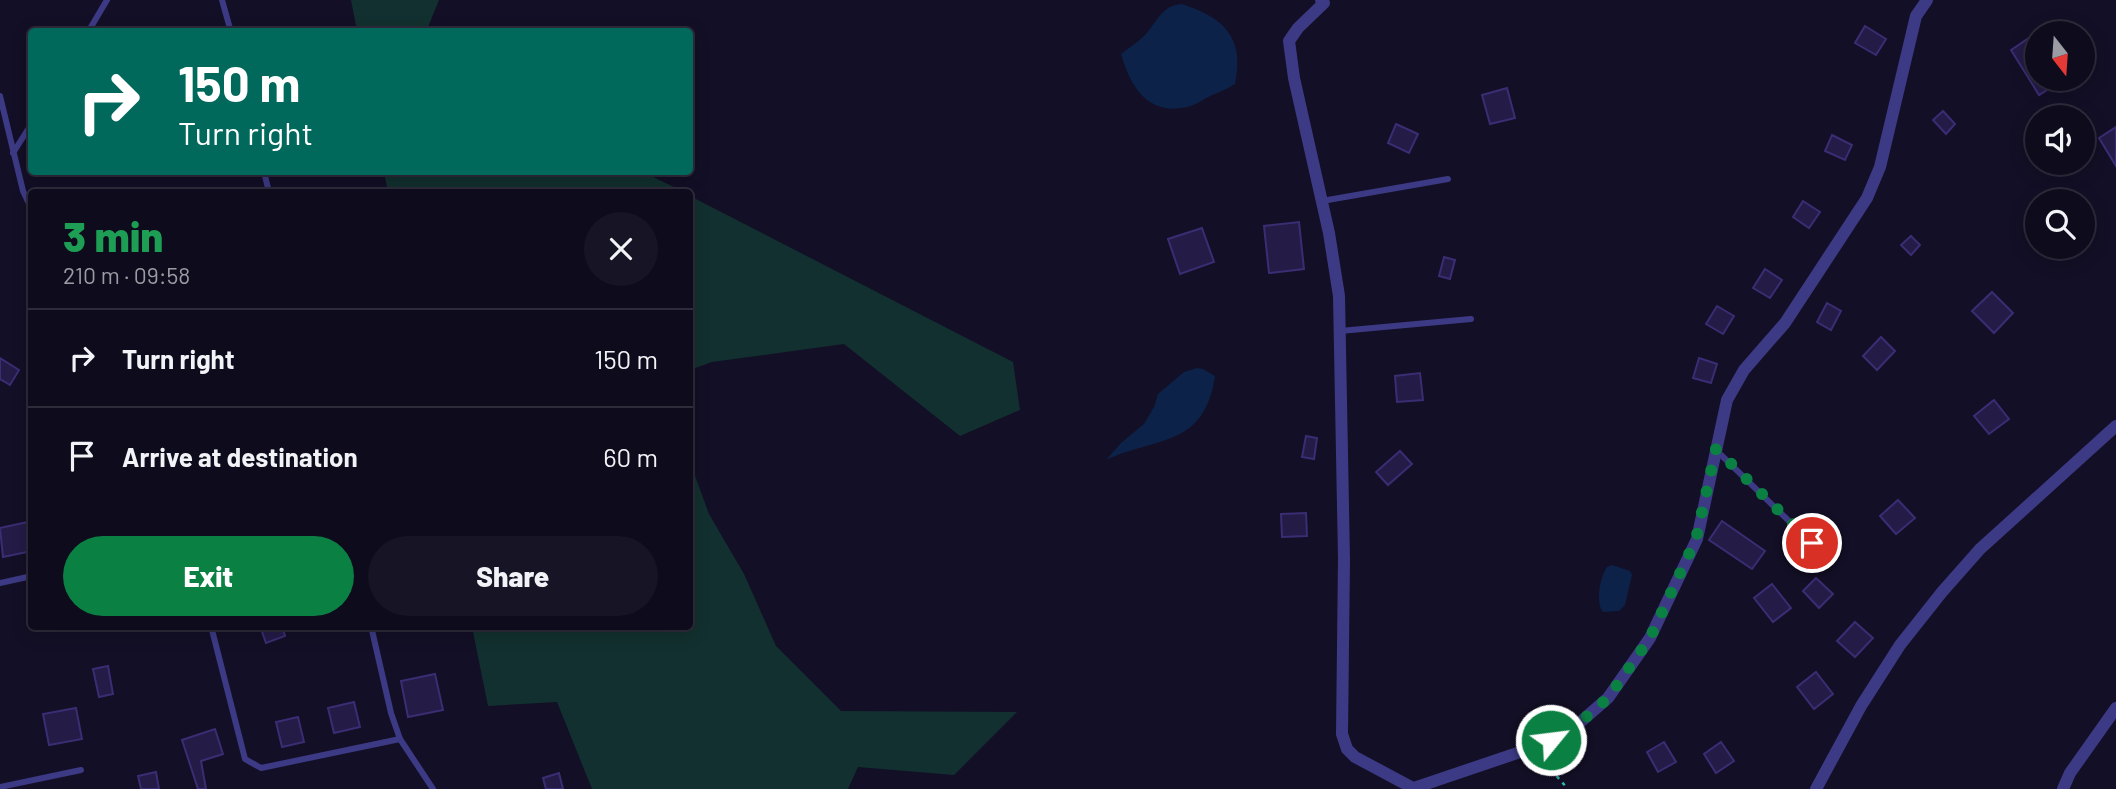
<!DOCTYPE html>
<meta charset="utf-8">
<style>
body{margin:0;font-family:Barlow,sans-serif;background:#171425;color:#f1f3f6;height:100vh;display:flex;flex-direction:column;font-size:26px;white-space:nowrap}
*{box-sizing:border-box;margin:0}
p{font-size:23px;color:#9b9ba3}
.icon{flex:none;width:38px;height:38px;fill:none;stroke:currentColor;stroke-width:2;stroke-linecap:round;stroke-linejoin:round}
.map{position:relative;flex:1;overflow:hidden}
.side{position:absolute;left:28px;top:189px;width:665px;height:441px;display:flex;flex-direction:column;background:#0e0b1c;border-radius:7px;box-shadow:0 4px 18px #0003,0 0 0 2px #2e2b3b}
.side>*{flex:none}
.hud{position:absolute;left:28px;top:28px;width:665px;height:147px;border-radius:7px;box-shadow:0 4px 18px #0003,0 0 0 2px #2e2b3b;background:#00695c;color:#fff;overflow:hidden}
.needle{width:46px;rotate:163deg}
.buttons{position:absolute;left:2025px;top:21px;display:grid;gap:14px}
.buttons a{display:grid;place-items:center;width:70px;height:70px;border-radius:50%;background:#0e0b1c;box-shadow:0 4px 18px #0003,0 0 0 2px #2e2b3b;font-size:35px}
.pin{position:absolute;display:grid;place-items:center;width:60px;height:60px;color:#fff;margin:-30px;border:4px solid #fff;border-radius:50%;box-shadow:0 2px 7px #0007}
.me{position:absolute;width:77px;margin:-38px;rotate:61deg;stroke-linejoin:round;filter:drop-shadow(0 0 5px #0008)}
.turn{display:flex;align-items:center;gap:24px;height:147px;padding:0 35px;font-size:32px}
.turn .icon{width:91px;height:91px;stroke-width:2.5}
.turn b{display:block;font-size:49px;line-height:60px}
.round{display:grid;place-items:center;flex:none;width:74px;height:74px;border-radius:37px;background:#171425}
.head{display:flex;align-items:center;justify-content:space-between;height:119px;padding:0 35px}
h1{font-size:42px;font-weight:800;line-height:52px;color:#1e9e55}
.primary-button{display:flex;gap:14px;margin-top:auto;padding:14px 35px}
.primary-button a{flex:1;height:80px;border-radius:42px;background:#0b8043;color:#fff;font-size:28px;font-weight:800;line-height:80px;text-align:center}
.primary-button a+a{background:#171425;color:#f1f3f6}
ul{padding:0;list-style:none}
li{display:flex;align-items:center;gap:21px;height:98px;padding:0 35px;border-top:2px solid #2e2b3b}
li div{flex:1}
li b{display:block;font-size:26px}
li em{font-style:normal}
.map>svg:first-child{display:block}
.green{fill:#12302f}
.water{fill:#0c2248}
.building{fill:#241b47;stroke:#3b2d73;stroke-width:2}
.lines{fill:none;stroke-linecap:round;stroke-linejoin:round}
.path{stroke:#2fb8b0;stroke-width:2.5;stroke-dasharray:3.5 5;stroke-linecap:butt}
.lane{stroke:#3d3a85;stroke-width:6}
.street{stroke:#3d3a85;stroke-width:12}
.route{stroke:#0b8043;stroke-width:12;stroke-dasharray:0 21.6}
</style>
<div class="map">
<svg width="2116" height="789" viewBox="0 0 2116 789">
<rect width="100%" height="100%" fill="#130f26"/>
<!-- green -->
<g class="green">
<path d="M 351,0 L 439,0 L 426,32 L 357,31 Z"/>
<path d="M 384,172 L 643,172 L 684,192 L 388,192 Z"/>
<path d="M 690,196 L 1013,362 L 1020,410 L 960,436 L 844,344 L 712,362 L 690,370 Z"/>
<path d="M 690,462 L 709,514 L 744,574 L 776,646 L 841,711 L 1017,712 L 954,775 L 858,767 L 848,789 L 592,789 L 557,702 L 488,706 L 472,627 L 690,626 Z"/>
</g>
<!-- water -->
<g class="water">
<path d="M 1182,4 C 1224,18 1245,37 1235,84 C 1227,89 1219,92 1210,96 C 1204,99 1197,104 1191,106 C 1150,118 1131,89 1121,54 C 1128,48 1137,43 1144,36 C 1157,23 1161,5 1182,4 Z"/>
<path d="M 1197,368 L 1203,369 L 1215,376 C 1204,448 1158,436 1106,460 L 1121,443 L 1144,424 L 1154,407 L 1158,394 L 1184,372 Z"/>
<path d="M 1612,565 L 1630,571 L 1632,575 L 1625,605 L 1619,611 L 1603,612 C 1595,603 1600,577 1607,567 Z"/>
</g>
<!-- building -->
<g class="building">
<path d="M 1865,26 L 1886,39 L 1876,55 L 1855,43 Z"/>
<path d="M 2029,38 L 2037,50 L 2037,79 L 2064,79 L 2039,95 L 2011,50 Z"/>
<path d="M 1507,88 L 1515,118 L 1490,124 L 1482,95 Z"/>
<path d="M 1943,111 L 1955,124 L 1946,134 L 1933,120 Z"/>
<path d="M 1396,124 L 1418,134 L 1409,153 L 1388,143 Z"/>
<path d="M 2116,127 L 2116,166 L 2099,138 Z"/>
<path d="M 1832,135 L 1852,145 L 1845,160 L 1825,151 Z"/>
<path d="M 1803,201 L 1820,212 L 1809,228 L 1793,217 Z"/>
<path d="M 1299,222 L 1304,269 L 1269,273 L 1264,226 Z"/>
<path d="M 1202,228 L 1214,262 L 1180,274 L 1168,239 Z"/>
<path d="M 1911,236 L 1920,245 L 1911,255 L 1901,245 Z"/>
<path d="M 1444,257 L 1455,260 L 1450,279 L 1439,276 Z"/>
<path d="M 1765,269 L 1782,280 L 1770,298 L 1753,288 Z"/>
<path d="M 1992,292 L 2013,313 L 1994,333 L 1972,311 Z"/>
<path d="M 1827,303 L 1841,311 L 1831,330 L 1817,322 Z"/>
<path d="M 1717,306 L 1734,316 L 1723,334 L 1706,324 Z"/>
<path d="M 1881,337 L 1895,351 L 1877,370 L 1863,356 Z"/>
<path d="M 0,358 L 19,370 L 10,385 L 0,379 Z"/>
<path d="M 1699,358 L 1717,364 L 1711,383 L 1693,378 Z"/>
<path d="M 1420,373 L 1423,400 L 1397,402 L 1395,376 Z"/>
<path d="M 1994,400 L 2009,419 L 1989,434 L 1974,416 Z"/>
<path d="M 1306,436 L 1317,438 L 1314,459 L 1302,457 Z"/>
<path d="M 1400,451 L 1412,464 L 1388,485 L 1376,472 Z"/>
<path d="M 1898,500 L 1915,518 L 1896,534 L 1880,516 Z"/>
<path d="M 1306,513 L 1307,536 L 1282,537 L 1281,514 Z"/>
<path d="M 32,521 L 32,551 L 3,557 L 0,528 Z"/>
<path d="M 1722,521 L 1765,551 L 1752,569 L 1709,540 Z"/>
<path d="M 1816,578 L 1833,594 L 1819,608 L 1803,591 Z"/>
<path d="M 1772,584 L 1791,608 L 1773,622 L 1754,598 Z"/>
<path d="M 1855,622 L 1873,638 L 1855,657 L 1837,641 Z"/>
<path d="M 260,626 L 282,626 L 285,636 L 266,643 Z"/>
<path d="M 108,666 L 113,694 L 99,697 L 93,669 Z"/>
<path d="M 1816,672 L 1833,694 L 1814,709 L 1797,687 Z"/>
<path d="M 435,674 L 443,710 L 408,717 L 401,681 Z"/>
<path d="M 354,702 L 360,727 L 334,733 L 328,708 Z"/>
<path d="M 76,708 L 82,739 L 49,745 L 43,714 Z"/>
<path d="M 298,717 L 304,742 L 282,747 L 276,722 Z"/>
<path d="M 215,729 L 223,754 L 201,761 L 206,789 L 198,789 L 182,740 Z"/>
<path d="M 1664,742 L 1676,762 L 1658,772 L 1647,752 Z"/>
<path d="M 1721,742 L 1734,761 L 1716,773 L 1704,754 Z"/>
<path d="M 156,772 L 159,789 L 141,789 L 138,776 Z"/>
<path d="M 559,773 L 563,789 L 546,789 L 543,778 Z"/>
</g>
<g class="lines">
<!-- path -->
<path class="path" d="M 1540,757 L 1568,789"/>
<!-- lane -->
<g class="lane">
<path d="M 222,0 L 231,32"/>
<path d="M 88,32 L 107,0"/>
<path d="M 0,96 L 23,191 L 32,210"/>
<path d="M 13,153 L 32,123"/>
<path d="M 264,172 L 269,192"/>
<path d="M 1322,201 L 1448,179"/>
<path d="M 1340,331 L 1471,319"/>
<path d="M 1717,451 L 1831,562"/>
<path d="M 0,583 L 32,576"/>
<path d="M 211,626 L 245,759 L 261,768 L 400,739"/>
<path d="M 371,626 L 391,713 L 400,739 L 433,789"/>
<path d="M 0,787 L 81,770"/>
</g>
<!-- street -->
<g class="street">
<path d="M 1321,0 L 1324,3 L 1298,28 L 1289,41 L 1294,78 L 1329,233 L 1339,296 L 1344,559 L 1342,734 L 1347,749 L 1355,757 L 1413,788"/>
<path d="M 1411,789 L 1532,748 L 1570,731 L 1608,698 L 1650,638 L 1697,539 L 1727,400 L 1744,370 L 1785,323 L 1867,198 L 1880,167 L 1916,16 L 1927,0"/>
<path d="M 1816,789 L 1861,706 L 1900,645 L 1942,592 L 1980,549 L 2116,426"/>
<path d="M 2063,789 L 2070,773 L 2116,708"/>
</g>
</g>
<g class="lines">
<!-- route -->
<path class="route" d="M 1551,740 L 1570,731 L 1608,698 L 1650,638 L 1696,539 L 1716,449 L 1812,543"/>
</g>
</svg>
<div class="buttons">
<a><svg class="needle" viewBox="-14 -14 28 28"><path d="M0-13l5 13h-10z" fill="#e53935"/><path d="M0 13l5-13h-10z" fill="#9b9ba3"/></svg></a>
<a><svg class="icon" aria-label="sound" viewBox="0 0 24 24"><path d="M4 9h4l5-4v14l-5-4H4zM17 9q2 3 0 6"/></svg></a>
<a><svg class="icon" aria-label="search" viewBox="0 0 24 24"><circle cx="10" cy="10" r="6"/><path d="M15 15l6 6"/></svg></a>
</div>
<div class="pin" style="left:1812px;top:543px;background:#d93025"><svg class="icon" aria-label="arrive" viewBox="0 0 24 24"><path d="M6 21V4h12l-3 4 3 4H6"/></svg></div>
<svg class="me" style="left:1551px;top:740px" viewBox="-20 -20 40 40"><circle r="17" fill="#0b8043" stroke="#fff" stroke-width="3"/><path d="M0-11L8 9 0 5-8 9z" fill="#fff"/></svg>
<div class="hud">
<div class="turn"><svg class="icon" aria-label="right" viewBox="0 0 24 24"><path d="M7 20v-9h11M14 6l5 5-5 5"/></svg><div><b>150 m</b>Turn right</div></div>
</div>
<section class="side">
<div class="head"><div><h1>3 min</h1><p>210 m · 09:58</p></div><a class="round"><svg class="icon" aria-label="close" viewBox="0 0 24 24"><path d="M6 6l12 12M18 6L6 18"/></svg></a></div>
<ul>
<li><svg class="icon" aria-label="right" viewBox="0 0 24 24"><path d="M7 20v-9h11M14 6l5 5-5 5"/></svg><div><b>Turn right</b></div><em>150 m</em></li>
<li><svg class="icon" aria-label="arrive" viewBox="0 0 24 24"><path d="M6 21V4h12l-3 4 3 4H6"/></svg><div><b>Arrive at destination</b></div><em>60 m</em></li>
</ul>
<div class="primary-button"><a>Exit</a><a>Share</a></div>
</section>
</div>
